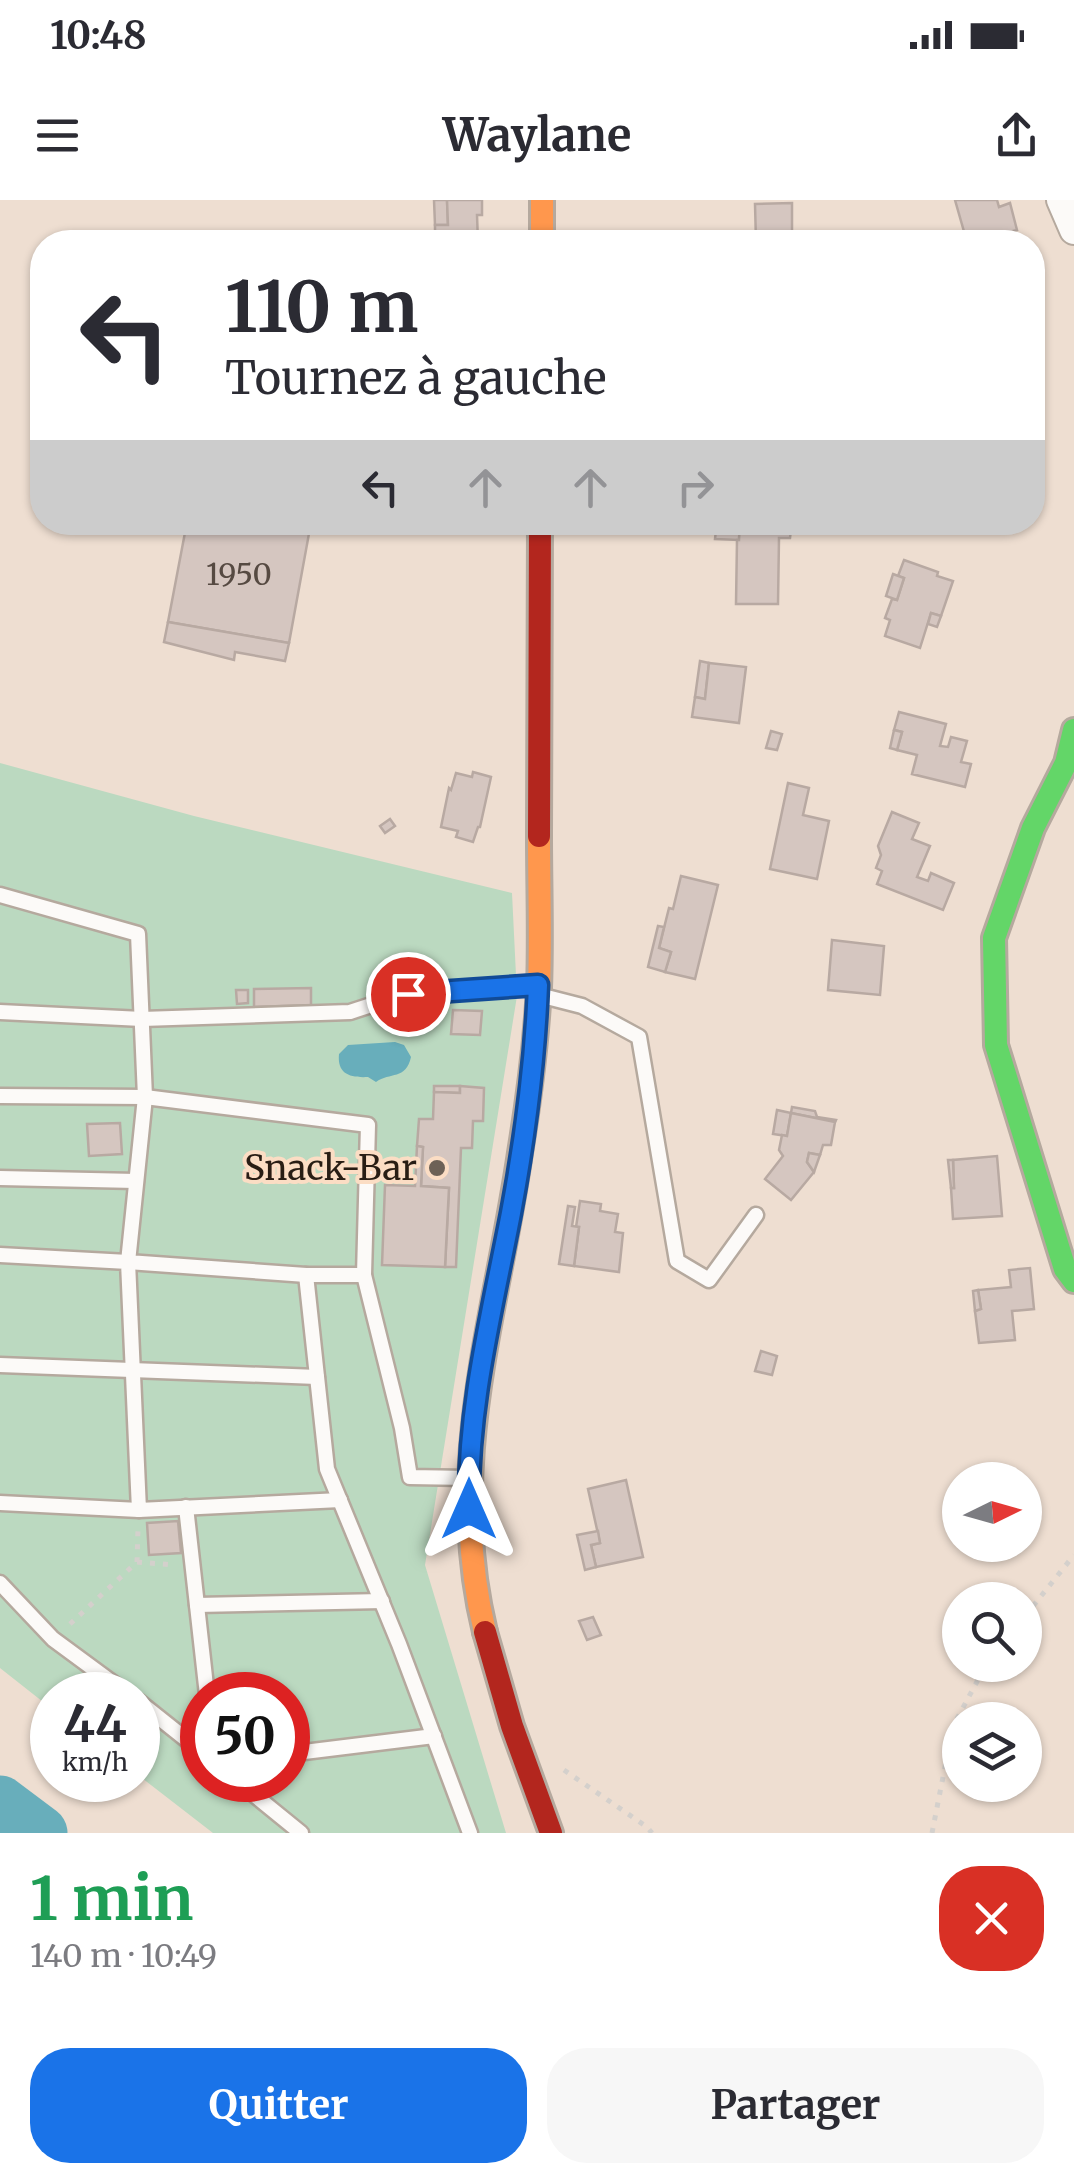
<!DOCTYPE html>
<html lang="fr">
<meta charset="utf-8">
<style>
body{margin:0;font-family:Merriweather,serif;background:#f7f7f7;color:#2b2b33;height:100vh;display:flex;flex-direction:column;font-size:38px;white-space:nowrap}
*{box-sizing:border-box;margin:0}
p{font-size:32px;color:#7c7c81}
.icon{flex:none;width:55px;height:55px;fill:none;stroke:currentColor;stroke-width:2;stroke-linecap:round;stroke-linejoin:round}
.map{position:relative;height:1633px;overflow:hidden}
.panel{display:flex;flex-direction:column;background:#fff;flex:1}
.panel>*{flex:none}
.banner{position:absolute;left:30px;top:30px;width:1015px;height:305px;border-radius:40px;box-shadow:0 2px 8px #0004;background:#fff;color:#2b2b33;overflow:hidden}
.needle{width:65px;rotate:85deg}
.buttons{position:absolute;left:942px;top:1262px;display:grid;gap:20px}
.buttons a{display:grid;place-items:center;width:100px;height:100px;border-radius:50%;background:#fff;box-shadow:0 2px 8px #0004;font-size:50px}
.speed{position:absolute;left:30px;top:1472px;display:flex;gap:20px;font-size:50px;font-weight:700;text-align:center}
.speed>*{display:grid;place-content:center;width:130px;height:130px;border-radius:50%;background:#fff;box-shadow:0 2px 8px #0004;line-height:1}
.speed small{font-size:25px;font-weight:400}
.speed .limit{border:15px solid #d22;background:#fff;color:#111}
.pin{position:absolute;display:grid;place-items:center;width:85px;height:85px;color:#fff;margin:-42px;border:5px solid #fff;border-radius:50%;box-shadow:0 2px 10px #0007}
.me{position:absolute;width:110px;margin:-55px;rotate:0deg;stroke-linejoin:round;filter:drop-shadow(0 0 8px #0008)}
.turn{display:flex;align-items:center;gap:35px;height:210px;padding:0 30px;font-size:45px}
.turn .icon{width:130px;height:130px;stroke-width:2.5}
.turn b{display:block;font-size:70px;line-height:85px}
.lanes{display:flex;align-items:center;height:95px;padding:0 30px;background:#0003;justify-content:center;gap:50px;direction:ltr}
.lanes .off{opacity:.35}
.round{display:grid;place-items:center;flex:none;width:105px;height:105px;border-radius:40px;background:#f7f7f7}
.overview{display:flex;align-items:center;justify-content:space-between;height:170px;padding:0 30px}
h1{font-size:60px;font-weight:700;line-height:75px;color:#1e9e55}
.cta{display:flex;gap:20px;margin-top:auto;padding:20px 30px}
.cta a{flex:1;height:115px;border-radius:40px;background:#1a73e8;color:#fff;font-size:40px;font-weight:700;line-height:115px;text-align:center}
.cta a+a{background:#f7f7f7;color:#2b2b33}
.status{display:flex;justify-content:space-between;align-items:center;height:70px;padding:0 50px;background:#fff;direction:ltr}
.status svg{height:28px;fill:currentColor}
header{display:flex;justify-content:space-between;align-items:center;height:130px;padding:0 30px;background:#fff;font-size:45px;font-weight:700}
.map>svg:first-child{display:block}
.green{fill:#bbd9c0;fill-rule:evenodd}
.water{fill:#68aebb}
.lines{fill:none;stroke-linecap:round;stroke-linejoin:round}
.river{stroke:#68aebb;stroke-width:55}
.building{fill:#d5c6c0;stroke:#b8a9a2;stroke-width:2.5}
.lane-casing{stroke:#b5a99e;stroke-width:19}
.street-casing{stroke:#b5a99e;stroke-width:32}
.fast-casing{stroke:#b5a99e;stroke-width:28}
.slow-casing{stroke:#b5a99e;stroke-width:28}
.jam-casing{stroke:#b5a99e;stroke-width:28}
.path{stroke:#d4d0cc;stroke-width:5;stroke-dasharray:5 8;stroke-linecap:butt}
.lane{stroke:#fcfaf8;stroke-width:14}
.street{stroke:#fcfaf8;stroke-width:28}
.fast{stroke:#63d668;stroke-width:22}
.slow{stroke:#ff974d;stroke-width:22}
.jam{stroke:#b3261e;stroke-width:22}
.route-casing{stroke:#114b97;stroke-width:25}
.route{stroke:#1a73e8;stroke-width:18}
.poi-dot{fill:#6d6156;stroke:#fbddc4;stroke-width:4}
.labels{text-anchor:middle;stroke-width:8;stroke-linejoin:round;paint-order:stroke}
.number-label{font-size:30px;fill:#564a42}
.poi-label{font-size:35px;fill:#281d14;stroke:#fbddc4;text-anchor:end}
</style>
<div class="status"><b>10:48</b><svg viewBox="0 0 49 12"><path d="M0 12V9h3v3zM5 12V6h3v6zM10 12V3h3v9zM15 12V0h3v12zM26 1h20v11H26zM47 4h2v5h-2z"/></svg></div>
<header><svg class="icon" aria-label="menu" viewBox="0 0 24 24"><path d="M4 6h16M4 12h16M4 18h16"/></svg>Waylane<svg class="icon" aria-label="share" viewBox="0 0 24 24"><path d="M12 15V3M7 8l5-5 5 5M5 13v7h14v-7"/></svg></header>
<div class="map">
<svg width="1074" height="1633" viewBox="0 0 1074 1633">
<rect width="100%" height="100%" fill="#eeded1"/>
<!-- green -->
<path class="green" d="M 0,563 L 194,616 L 512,693 L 517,796 L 425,1365 L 506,1633 L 213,1633 L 138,1575 L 138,1495 L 52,1495 L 52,1509 L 0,1468 ZM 202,1495 L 288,1495 L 288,1580 L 202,1580 Z"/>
<!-- water -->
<path class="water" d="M 395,842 L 404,845 L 411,857 C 406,880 390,872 376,882 L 368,877 C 350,878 337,874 339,854 L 348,845 Z"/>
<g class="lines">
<!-- river -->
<path class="river" d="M 0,1603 L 40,1633"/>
</g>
<!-- building -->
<g class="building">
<path d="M 434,0 L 447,0 L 448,25 L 435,25 Z"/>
<path d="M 447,0 L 482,0 L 482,15 L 477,15 L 478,42 L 435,42 L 435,25 L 448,25 Z"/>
<path d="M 955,0 L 997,0 L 999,7 L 1010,3 L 1017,30 L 1006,33 L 1007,37 L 989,42 L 967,42 Z"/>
<path d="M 792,3 L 792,35 L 796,34 L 797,42 L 756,42 L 755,4 Z"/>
<path d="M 1032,245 L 1040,245 L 1037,283 L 1032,284 Z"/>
<path d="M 187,322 L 280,322 L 310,328 L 289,443 L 168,422 Z"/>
<path d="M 717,322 L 740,322 L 739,340 L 715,339 Z"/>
<path d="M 740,322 L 792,322 L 790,338 L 779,338 L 778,404 L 736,404 L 737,340 L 739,340 Z"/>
<path d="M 904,360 L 938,372 L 937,376 L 953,381 L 941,416 L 931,413 L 920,448 L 885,436 L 890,420 L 885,418 L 892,399 L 897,400 L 904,378 L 898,376 Z"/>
<path d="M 893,374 L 904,378 L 897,400 L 886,396 Z"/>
<path d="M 931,413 L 941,416 L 937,427 L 928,424 Z"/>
<path d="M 168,422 L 289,443 L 285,461 L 235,452 L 234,460 L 164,442 Z"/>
<path d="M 700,461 L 709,463 L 705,499 L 695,497 Z"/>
<path d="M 709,463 L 746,467 L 739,523 L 692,517 L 695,497 L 705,499 Z"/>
<path d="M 899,512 L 946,524 L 940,546 L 948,547 L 951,537 L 967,541 L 961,562 L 971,564 L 965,587 L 912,574 L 917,555 L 897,550 L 902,532 L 894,530 Z"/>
<path d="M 894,530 L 902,532 L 897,550 L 890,548 Z"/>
<path d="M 771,531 L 782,534 L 777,550 L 766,548 Z"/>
<path d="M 473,572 L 491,577 L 480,627 L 478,627 L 473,642 L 456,637 L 458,631 L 441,627 L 449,588 L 451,590 L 456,573 L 472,577 Z"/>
<path d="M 788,583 L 809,588 L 803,615 L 829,621 L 817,679 L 770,669 Z"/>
<path d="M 892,612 L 919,623 L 912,639 L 930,646 L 917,677 L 928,681 L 931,673 L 954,683 L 943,710 L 877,684 L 882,671 L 876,668 L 881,655 L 878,646 Z"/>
<path d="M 390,619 L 395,626 L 385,633 L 380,626 Z"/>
<path d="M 681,676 L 718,685 L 695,779 L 665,772 L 671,752 L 659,748 L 669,708 L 673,709 Z"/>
<path d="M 658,726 L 664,727 L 659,748 L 671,752 L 665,772 L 648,767 Z"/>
<path d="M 832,740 L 884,746 L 880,795 L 828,790 Z"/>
<path d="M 311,788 L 311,805 L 254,807 L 254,789 Z"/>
<path d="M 236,790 L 248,790 L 248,803 L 237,804 Z"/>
<path d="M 453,810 L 482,811 L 480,835 L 451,834 Z"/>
<path d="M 434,886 L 460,886 L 460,893 L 434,892 Z"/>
<path d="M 460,886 L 484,888 L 483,921 L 473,921 L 472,948 L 461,948 L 456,1067 L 445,1067 L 449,988 L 421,986 L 423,947 L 417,946 L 419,919 L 433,919 L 434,892 L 460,893 Z"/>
<path d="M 792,907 L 815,911 L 817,917 L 836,920 L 835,922 L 791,913 Z"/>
<path d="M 777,910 L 791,913 L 787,936 L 773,934 Z"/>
<path d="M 791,913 L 835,922 L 831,945 L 823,945 L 820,955 L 809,953 L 807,962 L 814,972 L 791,1000 L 765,979 L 783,956 L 779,950 L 782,935 L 787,936 Z"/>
<path d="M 120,923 L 122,954 L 89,956 L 87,924 Z"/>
<path d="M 417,946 L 423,947 L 421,986 L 449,988 L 445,1067 L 382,1065 L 385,985 L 415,986 Z"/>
<path d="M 809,953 L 820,955 L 814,972 L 807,962 Z"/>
<path d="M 997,956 L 1002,1016 L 953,1019 L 951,988 L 954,988 L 953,960 Z"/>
<path d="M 948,960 L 953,960 L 954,988 L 951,988 Z"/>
<path d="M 580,1001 L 601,1004 L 600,1011 L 618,1014 L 615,1032 L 623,1033 L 619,1072 L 574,1066 L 579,1027 L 576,1027 Z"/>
<path d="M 568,1006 L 575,1007 L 572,1026 L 579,1027 L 574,1066 L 559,1064 Z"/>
<path d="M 1030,1068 L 1034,1109 L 1012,1111 L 1015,1140 L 979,1143 L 975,1111 L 981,1109 L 978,1090 L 1011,1087 L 1009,1070 Z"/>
<path d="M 978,1090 L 981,1109 L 975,1111 L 973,1091 Z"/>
<path d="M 761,1151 L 777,1156 L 772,1175 L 755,1171 Z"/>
<path d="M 626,1280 L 643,1357 L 596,1367 L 591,1345 L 600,1343 L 588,1289 Z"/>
<path d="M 178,1321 L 181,1353 L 149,1355 L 147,1323 Z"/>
<path d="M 598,1331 L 600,1343 L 591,1345 L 596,1367 L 585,1370 L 577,1335 Z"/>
<path d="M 593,1417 L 601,1435 L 587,1440 L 579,1421 Z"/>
</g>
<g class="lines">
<!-- lane casing -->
<g class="lane-casing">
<g id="lane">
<path d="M 0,695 L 138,734 L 145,897 L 128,1062 L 306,1075 L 364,1075 L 402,1228 L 410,1277 L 468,1278"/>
<path d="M 539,795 L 582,806 L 639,837 L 677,1061 L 709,1080 L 756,1015"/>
<path d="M 0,812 L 142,819 L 350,812 L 408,793 L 536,785"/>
<path d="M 0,896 L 145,897 L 368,925 L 364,1075"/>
<path d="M 0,978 L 136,981"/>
<path d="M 0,1055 L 128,1062 L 139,1310 L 340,1300"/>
<path d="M 306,1075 L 327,1269 L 399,1444 L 470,1633"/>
<path d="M 0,1165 L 317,1177"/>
<path d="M 0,1303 L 139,1310"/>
<path d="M 186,1307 L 207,1495"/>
<path d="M 0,1383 L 53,1439 L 129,1495"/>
<path d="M 197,1405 L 382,1401"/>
<path d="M 138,1501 L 202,1552"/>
<path d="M 288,1554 L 434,1536"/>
<path d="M 236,1580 L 301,1633"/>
</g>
</g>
<!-- street casing -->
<g class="street-casing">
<path id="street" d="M 1061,0 L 1074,30"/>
</g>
<!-- fast casing -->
<g class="fast-casing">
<path id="fast" d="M 1074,530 L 1066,563 L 1033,628 L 994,738 L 996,845 L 1065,1069 L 1074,1081"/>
</g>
<!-- slow casing -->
<g class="slow-casing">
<g id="slow">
<path d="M 542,0 L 542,42"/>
<path d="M 485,1432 C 444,1264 496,1118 520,953 C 529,898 536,843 539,788 C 541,737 539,687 539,636"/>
</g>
</g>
<!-- jam casing -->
<g class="jam-casing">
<g id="jam">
<path d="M 539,636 L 540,322"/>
<path d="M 485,1432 L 512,1526 L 551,1633"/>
</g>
</g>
<!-- path -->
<g class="path">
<path d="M 137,1362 L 174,1365"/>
<path d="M 1025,1416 L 1074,1355"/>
<path d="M 70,1424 L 137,1362 L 138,1329"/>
<path d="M 564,1570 L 647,1627 L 652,1633"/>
<path d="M 932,1633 L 953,1526 L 986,1465"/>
</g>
<!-- lane -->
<use href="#lane" class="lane"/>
<!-- street -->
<use href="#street" class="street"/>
<!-- fast -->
<use href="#fast" class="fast"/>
<!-- slow -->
<use href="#slow" class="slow"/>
<!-- jam -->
<use href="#jam" class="jam"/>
</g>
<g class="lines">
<!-- route casing -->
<g class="route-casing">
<path id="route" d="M 408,794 L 538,785 C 535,861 525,938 511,1013 C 492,1112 467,1208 469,1309"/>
</g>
<!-- route -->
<use href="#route" class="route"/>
</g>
<!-- markers -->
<circle class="poi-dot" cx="437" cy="968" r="10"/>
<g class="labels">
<!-- number labels -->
<g class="number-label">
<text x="239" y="385">1950</text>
</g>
<!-- poi labels -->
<g class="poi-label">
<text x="417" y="980">Snack-Bar</text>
</g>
</g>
</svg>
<div class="buttons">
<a><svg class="needle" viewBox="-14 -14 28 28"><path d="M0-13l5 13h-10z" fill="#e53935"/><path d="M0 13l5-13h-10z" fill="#7c7c81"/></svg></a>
<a><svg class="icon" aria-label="search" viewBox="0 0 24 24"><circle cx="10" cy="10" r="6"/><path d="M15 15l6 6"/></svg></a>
<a><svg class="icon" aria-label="layers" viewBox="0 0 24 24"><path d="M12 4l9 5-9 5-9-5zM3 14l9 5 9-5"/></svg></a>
</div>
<div class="speed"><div>44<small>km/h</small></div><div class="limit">50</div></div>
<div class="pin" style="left:408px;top:794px;background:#d93025"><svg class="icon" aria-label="arrive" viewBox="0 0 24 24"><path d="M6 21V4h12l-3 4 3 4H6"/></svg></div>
<svg class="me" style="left:469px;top:1309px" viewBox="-20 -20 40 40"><path d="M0-17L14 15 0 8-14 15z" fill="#1a73e8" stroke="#fff" stroke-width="4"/></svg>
<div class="banner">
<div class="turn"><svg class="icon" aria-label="left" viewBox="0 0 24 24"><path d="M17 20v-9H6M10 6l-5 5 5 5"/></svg><div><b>110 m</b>Tournez à gauche</div></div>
<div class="lanes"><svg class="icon" aria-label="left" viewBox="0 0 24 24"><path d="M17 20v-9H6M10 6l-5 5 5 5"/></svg><svg class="icon off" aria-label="ahead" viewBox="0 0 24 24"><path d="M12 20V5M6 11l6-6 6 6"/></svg><svg class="icon off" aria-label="ahead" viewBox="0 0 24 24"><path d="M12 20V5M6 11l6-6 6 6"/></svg><svg class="icon off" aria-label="right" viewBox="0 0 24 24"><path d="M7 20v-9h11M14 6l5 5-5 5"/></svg></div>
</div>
</div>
<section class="panel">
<div class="overview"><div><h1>1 min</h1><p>140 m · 10:49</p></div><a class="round" style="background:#d93025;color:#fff"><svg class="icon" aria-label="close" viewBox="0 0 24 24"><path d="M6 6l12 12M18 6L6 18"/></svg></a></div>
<div class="cta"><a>Quitter</a><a>Partager</a></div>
</section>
